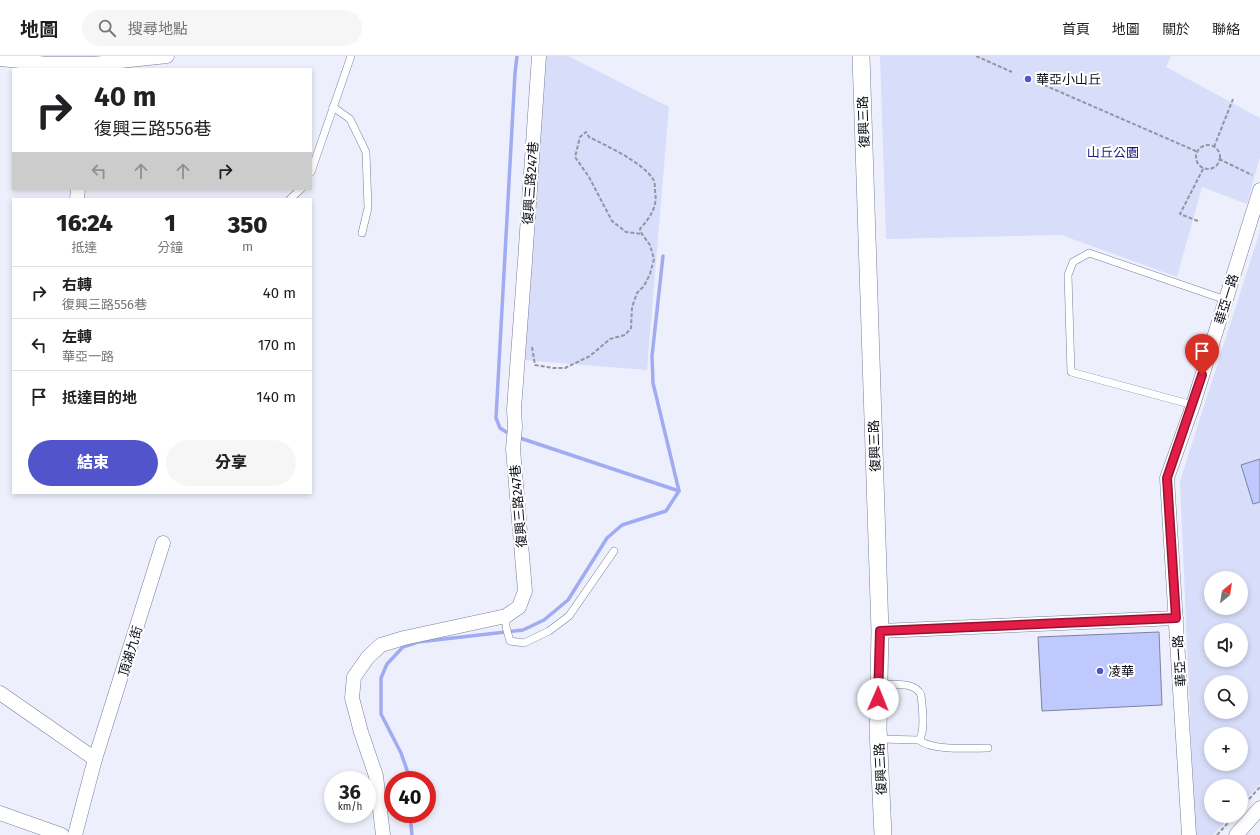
<!DOCTYPE html>
<html lang="zh-TW">
<meta charset="utf-8">
<style>
body{margin:0;font-family:"Fira Sans","Noto Sans TC",sans-serif;background:#f6f6f6;color:#202124;height:100vh;display:flex;flex-direction:column;font-size:15px;white-space:nowrap}
*{box-sizing:border-box;margin:0}
p{font-size:13px;color:#757577}
.icon{flex:none;width:22px;height:22px;fill:none;stroke:currentColor;stroke-width:2;stroke-linecap:round;stroke-linejoin:round}
.map{position:relative;flex:1;overflow:hidden}
.panel{position:absolute;left:12px;top:142px;width:300px;height:296px;display:flex;flex-direction:column;background:#fff;border-radius:0px;box-shadow:0 2px 6px #0003}
.panel>*{flex:none}
.banner{position:absolute;left:12px;top:12px;width:300px;height:122px;border-radius:0px;box-shadow:0 2px 6px #0003;background:#fff;color:#202124;overflow:hidden}
.needle{width:26px;rotate:30deg}
.buttons{position:absolute;left:1204px;top:515px;display:grid;gap:8px}
.buttons a{display:grid;place-items:center;width:44px;height:44px;border-radius:50%;background:#fff;box-shadow:0 2px 6px #0003;font-size:20px}
.speed{position:absolute;left:324px;top:715px;display:flex;gap:8px;font-size:20px;font-weight:700;text-align:center}
.speed>*{display:grid;place-content:center;width:52px;height:52px;border-radius:50%;background:#fff;box-shadow:0 2px 6px #0003;line-height:1}
.speed small{font-size:10px;font-weight:400}
.speed .limit{border:6px solid #d22;background:#fff;color:#111}
.pin{position:absolute;display:grid;place-items:center;width:34px;height:34px;color:#fff;margin:-41px -17px;border-radius:50% 50% 50% 0;rotate:-45deg;box-shadow:0 0 4px #0007}
.pin .icon{rotate:45deg}
.me{position:absolute;width:44px;margin:-22px;rotate:1deg;stroke-linejoin:round;filter:drop-shadow(0 0 3px #0008)}
.turn{display:flex;align-items:center;gap:14px;height:84px;padding:0 16px;font-size:18px}
.turn .icon{width:52px;height:52px;stroke-width:2.5}
.turn b{display:block;font-size:28px;line-height:34px}
.lanes{display:flex;align-items:center;height:38px;padding:0 16px;background:#0003;justify-content:center;gap:20px;direction:ltr}
.lanes .off{opacity:.35}
.eta{display:flex;justify-content:space-evenly;align-items:center;height:68px;text-align:center}
.eta b{font-size:24px;font-weight:800;line-height:28px}
.cta{display:flex;gap:8px;margin-top:auto;padding:8px 16px}
.cta a{flex:1;height:46px;border-radius:24px;background:#5154ca;color:#fff;font-size:16px;font-weight:800;line-height:46px;text-align:center}
.cta a+a{background:#f6f6f6;color:#202124}
ul{padding:0;list-style:none}
li{display:flex;align-items:center;gap:12px;height:52px;padding:0 16px;border-top:1px solid #e0e0e0}
li div{flex:1}
li b{display:block;font-size:15px}
li em{font-style:normal}
header{display:flex;align-items:center;gap:24px;box-sizing:border-box;height:56px;padding:0 20px;background:#fff;border-bottom:1px solid #e0e0e0}
header strong{font-size:19px}
nav{display:flex;gap:22px;margin-inline-start:auto;font-size:14px}
.search{width:280px;height:36px;background:#f6f6f6;display:flex;align-items:center;gap:10px;box-sizing:border-box;padding:0 14px;border-radius:22px;color:#757577;font-size:15px}
.map>svg:first-child{display:block}
.green{fill:#d8defa;fill-rule:evenodd}
.lines{fill:none;stroke-linecap:round;stroke-linejoin:round}
.stream{stroke:#a0abf1;stroke-width:3.5}
.building{fill:#bfc9fe;stroke:#7d829e}
.service-casing{stroke:#7a7f9a;stroke-width:8}
.minor-casing{stroke:#7a7f9a;stroke-width:15}
.tertiary-casing{stroke:#7a7f9a;stroke-width:18}
.path{stroke:#9395a0;stroke-width:2;stroke-dasharray:4 2;stroke-linecap:butt}
.service{stroke:#fff;stroke-width:7}
.minor{stroke:#fff;stroke-width:14}
.tertiary{stroke:#fff;stroke-width:17}
.route-casing{stroke:#92132f;stroke-width:10}
.route{stroke:#e11d48;stroke-width:7}
.poi-dot{fill:#5154ca;stroke:#fff;stroke-width:1.5}
.labels{text-anchor:middle;stroke-width:4;stroke-linejoin:round;paint-order:stroke}
.poi-label{font-size:13px;fill:#0b0c16;stroke:#fff;text-anchor:start}
.street-label{font-size:13px;fill:#0b0c16;stroke:#fff}
.park-label{font-size:13px;fill:#241a7d;stroke:#fff}
</style>
<header>
<strong>地圖</strong>
<div class="search"><svg class="icon" aria-label="search" viewBox="0 0 24 24"><circle cx="10" cy="10" r="6"/><path d="M15 15l6 6"/></svg>搜尋地點</div>
<nav><a>首頁</a><a>地圖</a><a>關於</a><a>聯絡</a></nav>
</header>
<div class="map">
<svg width="1260" height="779" viewBox="0 0 1260 779">
<rect width="100%" height="100%" fill="#edf0fc"/>
<!-- green -->
<g class="green">
<path d="M 543,0 L 568,0 L 669,51 L 647,314 L 522,304 Z"/>
<path d="M 880,0 L 1171,0 L 1166,11 L 1260,62 L 1260,101 L 1247,148 L 1202,131 L 1177,221 L 1061,179 L 886,183 Z"/>
<path d="M 1260,175 L 1260,728 L 1241,749 L 1241,730 L 1211,730 L 1211,760 L 1231,760 L 1213,779 L 1195,779 L 1180,425 ZM 1211,522 L 1241,522 L 1241,552 L 1211,552 ZM 1211,574 L 1241,574 L 1241,604 L 1211,604 ZM 1211,626 L 1241,626 L 1241,656 L 1211,656 ZM 1211,678 L 1241,678 L 1241,708 L 1211,708 Z"/>
</g>
<g class="lines">
<!-- stream -->
<g class="stream">
<path d="M 511,379 L 500,372 L 496,362 L 515,17 L 517,0"/>
<path d="M 517,381 L 679,435"/>
<path d="M 408,724 L 407,714 L 401,697 L 381,658 L 381,622 L 387,608 L 403,591 L 418,586 L 523,574 L 544,564 L 568,544 L 607,482 L 622,469 L 666,455 L 679,435 L 653,327 L 652,300 L 663,200"/>
<path d="M 410,758 L 412,779"/>
</g>
</g>
<!-- building -->
<g class="building">
<path d="M 1260,403 L 1260,446 L 1253,448 L 1241,409 Z"/>
<path d="M 1159,576 L 1162,649 L 1042,655 L 1038,581 Z"/>
</g>
<g class="lines">
<!-- service casing -->
<g class="service-casing">
<g id="service">
<path d="M 333,51 L 350,63 L 366,96 L 368,152 L 362,177"/>
<path d="M 311,116 L 351,0"/>
<path d="M 290,143 L 301,133"/>
<path d="M 1193,349 L 1071,316 L 1068,219 L 1073,206 L 1089,197 L 1226,244"/>
<path d="M 506,560 L 506,571 L 510,585 L 524,587 L 549,575 L 569,560 L 614,495"/>
<path d="M 879,683 L 919,684 C 926,675 922,650 921,639 C 915,625 892,629 879,628"/>
<path d="M 919,684 C 932,695 971,692 988,692"/>
</g>
</g>
<!-- minor casing -->
<g class="minor-casing">
<g id="minor">
<path d="M 0,3 L 48,8 L 93,8 L 167,0"/>
<path d="M 77,143 L 78,133"/>
<path d="M 880,575 L 1176,562"/>
<path d="M 0,637 L 95,703"/>
<path d="M 0,757 L 62,779"/>
<path d="M 75,779 L 95,703 L 163,487"/>
<path d="M 383,779 L 376,720 L 361,676 L 352,642 L 354,621 L 368,601 L 381,589 L 404,582 L 506,560 L 519,551 L 525,535 L 513,393 L 515,371 L 514,353 L 525,205 L 539,0"/>
<path d="M 1189,779 L 1167,422 L 1193,349 L 1260,134"/>
<path d="M 1236,779 L 1260,752"/>
</g>
</g>
<!-- tertiary casing -->
<g class="tertiary-casing">
<path id="tertiary" d="M 861,0 L 880,575 L 878,673 L 883,779"/>
</g>
<!-- path -->
<g class="path">
<path d="M 976,0 L 1012,16"/>
<path d="M 1044,29 L 1198,96"/>
<circle cx="1208" cy="101" r="12"/>
<path d="M 1214,91 L 1233,43"/>
<path d="M 1219,103 L 1252,119"/>
<path d="M 1198,165 L 1180,158 L 1204,111"/>
<path d="M 532,291 L 535,309 L 553,312 L 565,312 L 590,300 L 610,283 L 625,279 L 631,272 L 632,251 L 637,237 L 644,230 L 650,218 L 654,203 L 650,189 L 642,178 L 640,173 C 650,161 658,151 655,135 C 655,131 655,126 653,123 C 642,106 607,90 589,81 L 586,76 L 580,81 L 575,101 L 589,121 L 612,165 L 626,176 L 642,178"/>
<path d="M 1241,752 L 1260,731"/>
<path d="M 1217,779 L 1234,760"/>
</g>
<!-- service -->
<use href="#service" class="service"/>
<!-- minor -->
<use href="#minor" class="minor"/>
<!-- tertiary -->
<use href="#tertiary" class="tertiary"/>
</g>
<g class="lines">
<!-- route casing -->
<g class="route-casing">
<path id="route" d="M 878,643 L 880,575 L 1176,562 L 1167,422 L 1202,319"/>
</g>
<!-- route -->
<use href="#route" class="route"/>
</g>
<!-- markers -->
<g class="poi-dot">
<circle cx="1028" cy="23" r="4"/>
<circle cx="1100" cy="615" r="4"/>
</g>
<g class="labels">
<!-- poi labels -->
<g class="poi-label">
<text x="1036" y="28">華亞小山丘</text>
<text x="1108" y="620">凌華</text>
</g>
<!-- street labels -->
<g class="street-label">
<text transform="translate(863 66) rotate(-92)" y="5">復興三路</text>
<text transform="translate(530 127) rotate(-86)" y="5">復興三路247巷</text>
<text transform="translate(1226 243) rotate(-73)" y="5">華亞一路</text>
<text transform="translate(874 390) rotate(-92)" y="5">復興三路</text>
<text transform="translate(518 450) rotate(-95)" y="5">復興三路247巷</text>
<text transform="translate(130 595) rotate(-73)" y="5">頂湖九街</text>
<text transform="translate(1179 605) rotate(-94)" y="5">華亞一路</text>
<text transform="translate(880 713) rotate(-93)" y="5">復興三路</text>
</g>
<!-- park labels -->
<g class="park-label">
<text x="1113" y="101">山丘公園</text>
</g>
</g>
</svg>
<div class="buttons">
<a><svg class="needle" viewBox="-14 -14 28 28"><path d="M0-13l5 13h-10z" fill="#e53935"/><path d="M0 13l5-13h-10z" fill="#757577"/></svg></a>
<a><svg class="icon" aria-label="sound" viewBox="0 0 24 24"><path d="M4 9h4l5-4v14l-5-4H4zM17 9q2 3 0 6"/></svg></a>
<a><svg class="icon" aria-label="search" viewBox="0 0 24 24"><circle cx="10" cy="10" r="6"/><path d="M15 15l6 6"/></svg></a>
<a>+</a>
<a>−</a>
</div>
<div class="speed"><div>36<small>km/h</small></div><div class="limit">40</div></div>
<div class="pin" style="left:1202px;top:319px;background:#d93025"><svg class="icon" aria-label="arrive" viewBox="0 0 24 24"><path d="M6 21V4h12l-3 4 3 4H6"/></svg></div>
<svg class="me" style="left:878px;top:643px" viewBox="-20 -20 40 40"><circle r="19" fill="#fff"/><path d="M0-13L10 11 0 6-10 11z" fill="#e11d48"/></svg>
<div class="banner">
<div class="turn"><svg class="icon" aria-label="right" viewBox="0 0 24 24"><path d="M7 20v-9h11M14 6l5 5-5 5"/></svg><div><b>40 m</b>復興三路556巷</div></div>
<div class="lanes"><svg class="icon off" aria-label="left" viewBox="0 0 24 24"><path d="M17 20v-9H6M10 6l-5 5 5 5"/></svg><svg class="icon off" aria-label="ahead" viewBox="0 0 24 24"><path d="M12 20V5M6 11l6-6 6 6"/></svg><svg class="icon off" aria-label="ahead" viewBox="0 0 24 24"><path d="M12 20V5M6 11l6-6 6 6"/></svg><svg class="icon" aria-label="right" viewBox="0 0 24 24"><path d="M7 20v-9h11M14 6l5 5-5 5"/></svg></div>
</div>
<section class="panel">
<div class="eta">
<div><b>16:24</b><p>抵達</p></div>
<div><b>1</b><p>分鐘</p></div>
<div><b>350</b><p>m</p></div>
</div>
<ul>
<li><svg class="icon" aria-label="right" viewBox="0 0 24 24"><path d="M7 20v-9h11M14 6l5 5-5 5"/></svg><div><b>右轉</b><p>復興三路556巷</p></div><em>40 m</em></li>
<li><svg class="icon" aria-label="left" viewBox="0 0 24 24"><path d="M17 20v-9H6M10 6l-5 5 5 5"/></svg><div><b>左轉</b><p>華亞一路</p></div><em>170 m</em></li>
<li><svg class="icon" aria-label="arrive" viewBox="0 0 24 24"><path d="M6 21V4h12l-3 4 3 4H6"/></svg><div><b>抵達目的地</b></div><em>140 m</em></li>
</ul>
<div class="cta"><a>結束</a><a>分享</a></div>
</section>
</div>
